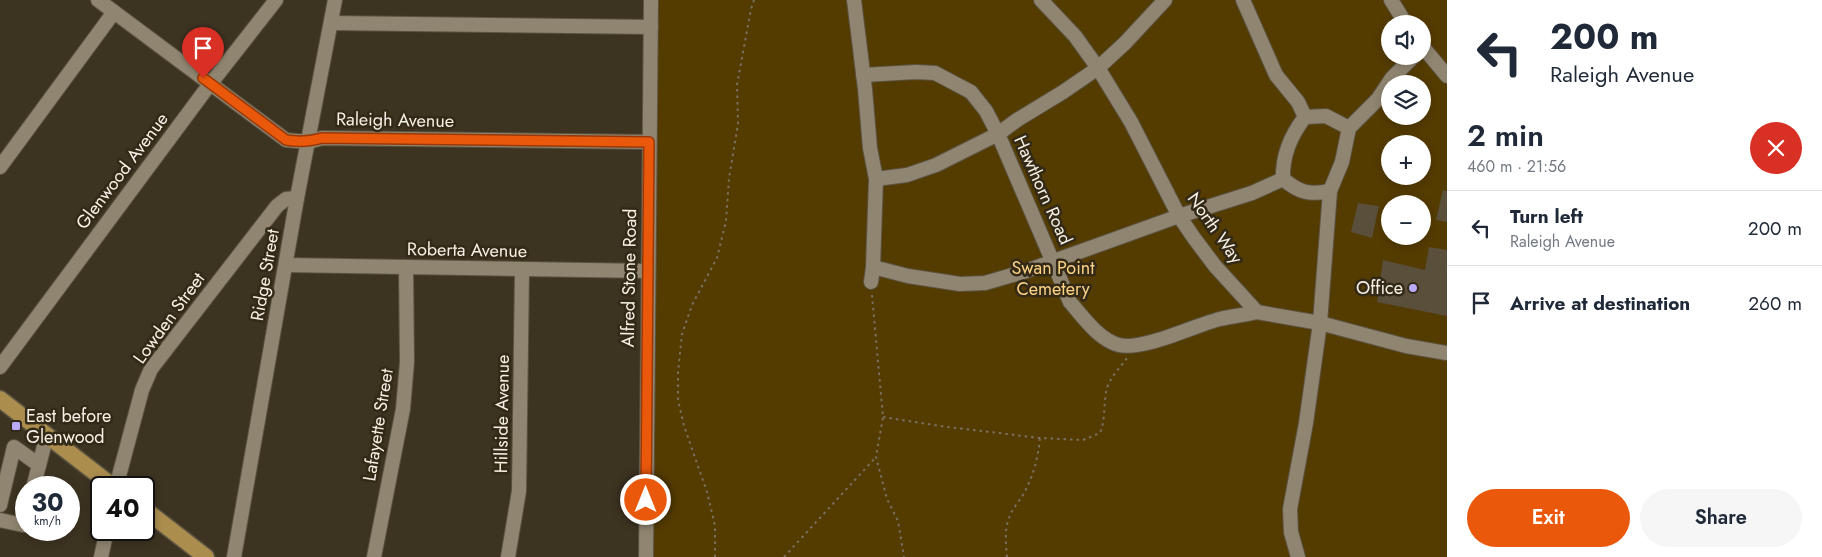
<!DOCTYPE html>
<meta charset="utf-8">
<style>
body{margin:0;font-family:Jost,sans-serif;background:#f6f6f7;color:#1f2937;height:100vh;display:flex;flex-direction:column;font-size:19px;white-space:nowrap}
*{box-sizing:border-box;margin:0}
p{font-size:16px;color:#747a83}
.icon{flex:none;width:28px;height:28px;fill:none;stroke:currentColor;stroke-width:2;stroke-linecap:round;stroke-linejoin:round}
.map{position:relative;flex:1;overflow:hidden}
.side{display:flex;flex-direction:column;background:#fff;width:375px}
.side>*{flex:none}
.top-card{background:#fff;color:#1f2937;overflow:hidden}
.controls{position:absolute;left:1381px;top:15px;display:grid;gap:10px}
.controls a{display:grid;place-items:center;width:50px;height:50px;border-radius:50%;background:#fff;box-shadow:0 2px 8px #0003;font-size:25px}
.speed{position:absolute;left:15px;top:476px;display:flex;gap:10px;font-size:25px;font-weight:700;text-align:center}
.speed>*{display:grid;place-content:center;width:65px;height:65px;border-radius:50%;background:#fff;box-shadow:0 2px 8px #0003;line-height:1}
.speed small{font-size:12px;font-weight:400}
.speed .limit{border:2px solid #111;border-radius:8px;background:#fff;color:#111}
.pin{position:absolute;display:grid;place-items:center;width:42px;height:42px;color:#fff;margin:-51px -21px;border-radius:50% 50% 50% 0;rotate:-45deg;box-shadow:0 0 5px #0007}
.pin .icon{rotate:45deg}
.me{position:absolute;width:55px;margin:-28px;rotate:0deg;stroke-linejoin:round;filter:drop-shadow(0 0 4px #0008)}
.turn{display:flex;align-items:center;gap:18px;height:105px;padding:0 20px;font-size:22px}
.turn .icon{width:65px;height:65px;stroke-width:2.5}
.turn b{display:block;font-size:35px;line-height:42px}
.round{display:grid;place-items:center;flex:none;width:52px;height:52px;border-radius:26px;background:#f6f6f7}
.head{display:flex;align-items:center;justify-content:space-between;height:85px;padding:0 20px}
h1{font-size:30px;font-weight:600;line-height:38px}
.primary-button{display:flex;gap:10px;margin-top:auto;padding:10px 20px}
.primary-button a{flex:1;height:58px;border-radius:30px;background:#ea580c;color:#fff;font-size:20px;font-weight:600;line-height:58px;text-align:center}
.primary-button a+a{background:#f6f6f7;color:#1f2937}
ul{padding:0;list-style:none}
li{display:flex;align-items:center;gap:15px;height:75px;padding:0 20px;border-top:1px solid #e0e1e3}
li div{flex:1}
li b{display:block;font-size:19px}
li em{font-style:normal}
main{display:flex;flex:1;min-height:0}
.map>svg:first-child{display:block}
.green{fill:#543b00;fill-rule:evenodd}
.building{fill:#594f3b}
.lines{fill:none;stroke-linecap:round;stroke-linejoin:round}
.minor-casing{stroke:#5b5342;stroke-width:16}
.major-casing{stroke:#5b5342;stroke-width:19}
.path{stroke:#797060;stroke-width:2;stroke-dasharray:2.5 4;stroke-linecap:butt}
.minor{stroke:#908570;stroke-width:14}
.major{stroke:#ab8d4e;stroke-width:16}
.route-casing{stroke:#983908;stroke-width:12}
.route{stroke:#ea580c;stroke-width:9}
.poi-dot{fill:#baaaf7;stroke:#332917;stroke-width:2}
.labels{text-anchor:middle;stroke-width:5;stroke-linejoin:round;paint-order:stroke}
.street-label{font-size:18px;fill:#f7f1e5;stroke:#332917}
.park-label{font-size:18px;fill:#fbd284;stroke:#332917}
.poi-label{font-size:18px;fill:#f7f1e5;stroke:#332917;text-anchor:end}
</style>
<main>
<div class="map">
<svg width="1447" height="557" viewBox="0 0 1447 557">
<rect width="100%" height="100%" fill="#3d3321"/>
<!-- green -->
<path class="green" d="M 650,0 L 1447,0 L 1447,557 L 650,557 ZM 1390,24 L 1422,24 L 1422,56 L 1390,56 ZM 1390,84 L 1422,84 L 1422,116 L 1390,116 ZM 1390,144 L 1422,144 L 1422,176 L 1390,176 ZM 1390,204 L 1422,204 L 1422,236 L 1390,236 Z"/>
<!-- building -->
<g class="building">
<path d="M 1443,190 L 1447,191 L 1447,222 L 1436,220 Z"/>
<path d="M 1358,203 L 1379,206 L 1372,238 L 1351,232 Z"/>
<path d="M 1429,247 L 1447,250 L 1447,316 L 1377,302 L 1383,260 L 1425,270 Z"/>
</g>
<g class="lines">
<!-- minor casing -->
<g class="minor-casing">
<g id="minor">
<path d="M 98,0 L 286,140 L 308,142 L 322,138 L 649,142"/>
<path d="M 854,0 L 865,89 L 870,148 L 876,179 L 873,267 L 871,282"/>
<path d="M 1041,0 L 1075,36 L 1098,68 L 1131,122 L 1179,216 L 1194,238 L 1215,266 L 1257,312 L 1320,323 L 1406,346 L 1447,353"/>
<path d="M 1243,0 L 1276,75 L 1298,102 L 1305,117"/>
<path d="M 1391,0 L 1406,24"/>
<path d="M 331,23 L 651,27"/>
<path d="M 1422,46 L 1447,76"/>
<path d="M 863,75 L 916,72 L 935,73 L 971,92 L 986,111 L 998,134 L 1070,302 C 1083,317 1099,340 1119,345 C 1143,351 1195,325 1220,319 C 1232,316 1245,315 1257,312"/>
<path d="M 0,167 L 114,12"/>
<path d="M 876,179 L 907,175 L 936,165 L 998,134 L 1017,120 L 1063,92 L 1098,68 L 1125,43 L 1165,0"/>
<path d="M 1330,191 C 1309,195 1300,193 1283,179 C 1282,155 1291,135 1305,117 L 1326,116 L 1349,128"/>
<path d="M 287,265 L 647,271"/>
<path d="M 873,267 L 908,276 L 960,284 L 985,283 L 1026,271 L 1179,216 L 1252,193 L 1283,179"/>
<path d="M 0,367 L 204,92 L 276,0"/>
<path d="M 33,488 L 47,435"/>
<path d="M 114,488 L 119,476 L 142,390 L 151,369 L 277,206 L 286,199 L 297,198"/>
<path d="M 0,505 L 14,447 L 39,465"/>
<path d="M 0,520 L 23,525 L 26,512"/>
<path d="M 101,557 L 107,530"/>
<path d="M 234,557 L 297,198 L 335,0"/>
<path d="M 374,557 L 403,409 L 407,362 L 406,268"/>
<path d="M 508,557 L 519,491 L 522,270"/>
<path d="M 646,557 L 651,0"/>
<path d="M 1298,557 L 1291,532 L 1290,509 L 1306,423 L 1320,323 L 1330,191 L 1342,162 L 1349,128 L 1378,99 L 1392,78 L 1414,56"/>
</g>
</g>
<!-- major casing -->
<g class="major-casing">
<g id="major">
<path d="M 0,399 L 115,488"/>
<path d="M 144,509 L 206,557"/>
</g>
</g>
<!-- path -->
<g class="path">
<path d="M 872,295 L 883,417 L 876,457 L 887,499 L 898,521 L 904,557"/>
<path d="M 883,417 L 940,426 L 1040,438 L 1083,440 L 1100,433 C 1106,419 1103,403 1107,388 C 1111,376 1120,368 1127,358"/>
<path d="M 715,557 L 715,526 L 707,492 L 684,426 L 678,400 L 678,372 L 682,334 L 692,305 L 717,258 L 726,221 L 729,178 L 738,124 L 737,85 L 751,9 L 754,0"/>
<path d="M 784,557 L 876,457"/>
<path d="M 1007,557 C 1006,544 1004,531 1009,518 C 1012,508 1021,500 1025,491 C 1034,474 1038,457 1040,438"/>
</g>
<!-- minor -->
<use href="#minor" class="minor"/>
<!-- major -->
<use href="#major" class="major"/>
</g>
<g class="lines">
<!-- route casing -->
<g class="route-casing">
<path id="route" d="M 203,78 L 286,140 C 299,142 309,142 322,138 L 649,142 L 646,500"/>
</g>
<!-- route -->
<use href="#route" class="route"/>
</g>
<!-- markers -->
<g class="poi-dot">
<circle cx="1413" cy="288" r="5"/>
<rect x="11" y="421" width="10" height="10" rx="2.5"/>
</g>
<g class="labels">
<!-- street labels -->
<g class="street-label">
<text transform="translate(395 120) rotate(1)" y="6">Raleigh Avenue</text>
<text transform="translate(122 171) rotate(-53)" y="6">Glenwood Avenue</text>
<text transform="translate(1043 190) rotate(66)" y="6">Hawthorn Road</text>
<text transform="translate(1215 228) rotate(55)" y="6">North Way</text>
<text transform="translate(467 250) rotate(1)" y="6">Roberta Avenue</text>
<text transform="translate(265 275) rotate(-80)" y="6">Ridge Street</text>
<text transform="translate(629 278) rotate(-89)" y="6">Alfred Stone Road</text>
<text transform="translate(169 318) rotate(-54)" y="6">Lowden Street</text>
<text transform="translate(502 414) rotate(-89)" y="6">Hillside Avenue</text>
<text transform="translate(378 425) rotate(-81)" y="6">Lafayette Street</text>
</g>
<!-- park labels -->
<g class="park-label">
<text x="1053" y="274">Swan Point<tspan x="1053" dy="21">Cemetery</tspan></text>
</g>
<!-- poi labels -->
<g class="poi-label">
<text x="1403" y="294">Office</text>
<text x="26" y="422" text-anchor="start">East before<tspan x="26" dy="21">Glenwood</tspan></text>
</g>
</g>
</svg>
<div class="controls">
<a><svg class="icon" aria-label="sound" viewBox="0 0 24 24"><path d="M4 9h4l5-4v14l-5-4H4zM17 9q2 3 0 6"/></svg></a>
<a><svg class="icon" aria-label="layers" viewBox="0 0 24 24"><path d="M12 4l9 5-9 5-9-5zM3 14l9 5 9-5"/></svg></a>
<a>+</a>
<a>−</a>
</div>
<div class="speed"><div>30<small>km/h</small></div><div class="limit">40</div></div>
<div class="pin" style="left:203px;top:78px;background:#d93025"><svg class="icon" aria-label="arrive" viewBox="0 0 24 24"><path d="M6 21V4h12l-3 4 3 4H6"/></svg></div>
<svg class="me" style="left:646px;top:500px" viewBox="-20 -20 40 40"><circle r="17" fill="#ea580c" stroke="#fff" stroke-width="3"/><path d="M0-11L8 9 0 5-8 9z" fill="#fff"/></svg>
</div>
<section class="side">
<div class="top-card">
<div class="turn"><svg class="icon" aria-label="left" viewBox="0 0 24 24"><path d="M17 20v-9H6M10 6l-5 5 5 5"/></svg><div><b>200 m</b>Raleigh Avenue</div></div>
</div>
<div class="head"><div><h1>2 min</h1><p>460 m · 21:56</p></div><a class="round" style="background:#d93025;color:#fff"><svg class="icon" aria-label="close" viewBox="0 0 24 24"><path d="M6 6l12 12M18 6L6 18"/></svg></a></div>
<ul>
<li><svg class="icon" aria-label="left" viewBox="0 0 24 24"><path d="M17 20v-9H6M10 6l-5 5 5 5"/></svg><div><b>Turn left</b><p>Raleigh Avenue</p></div><em>200 m</em></li>
<li><svg class="icon" aria-label="arrive" viewBox="0 0 24 24"><path d="M6 21V4h12l-3 4 3 4H6"/></svg><div><b>Arrive at destination</b></div><em>260 m</em></li>
</ul>
<div class="primary-button"><a>Exit</a><a>Share</a></div>
</section>
</main>
